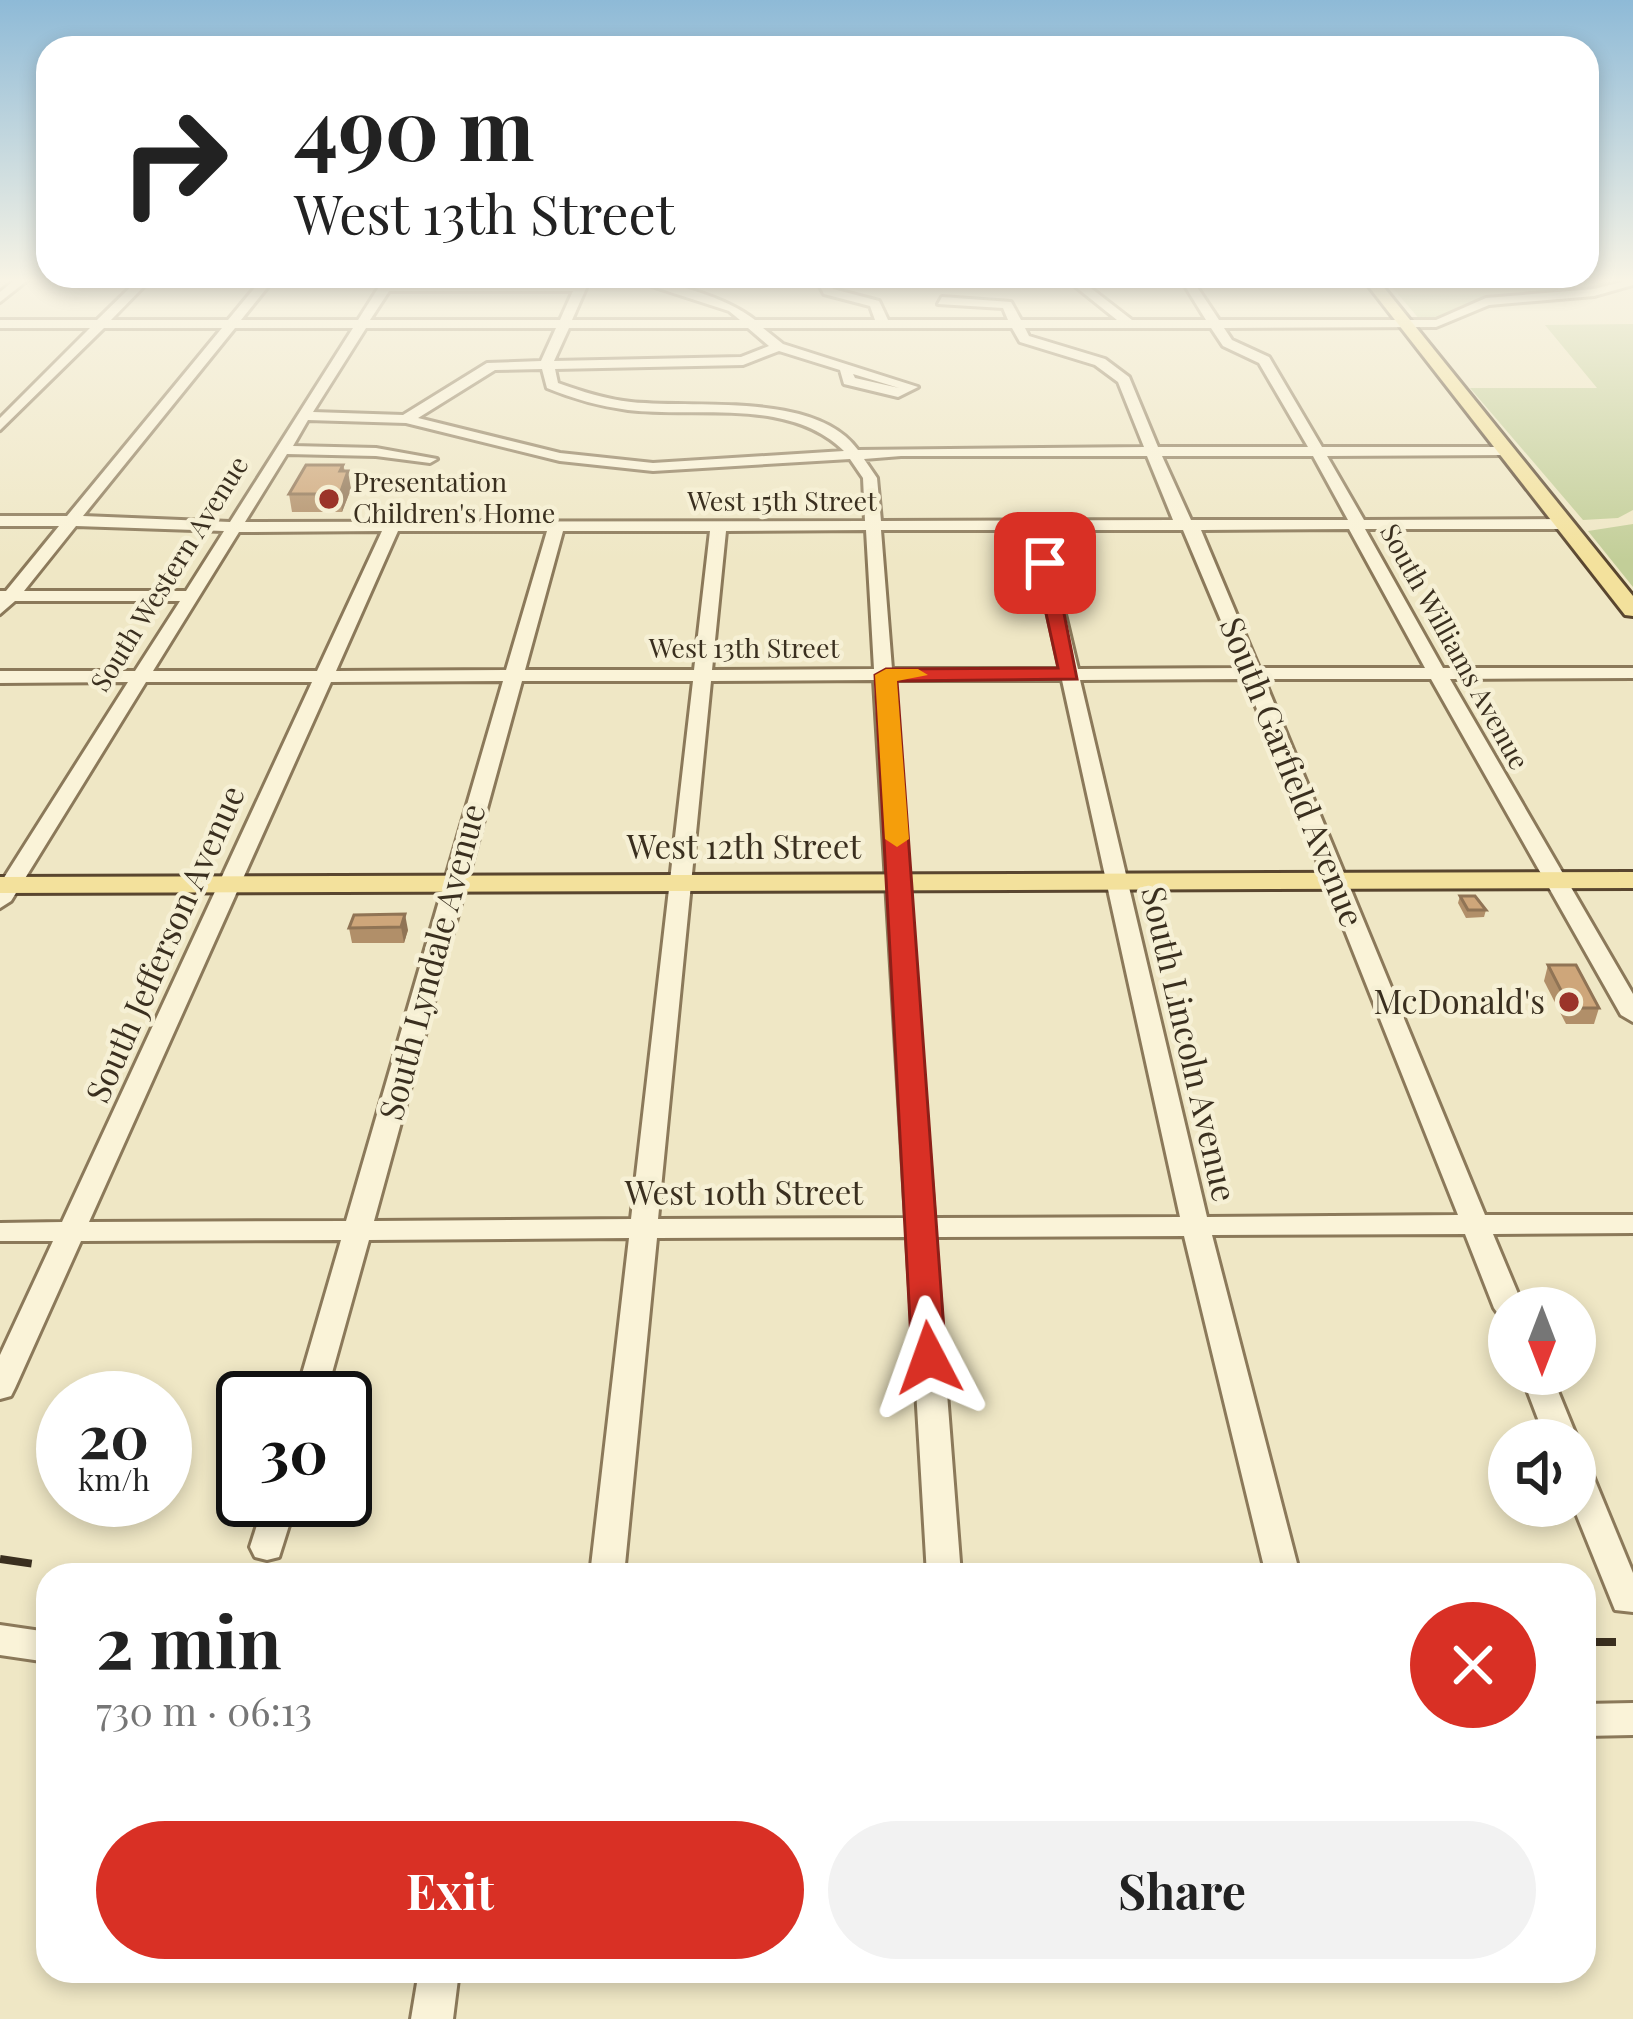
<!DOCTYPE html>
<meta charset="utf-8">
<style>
body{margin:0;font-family:"Playfair Display",serif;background:#f2f2f2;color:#222;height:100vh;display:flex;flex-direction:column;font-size:45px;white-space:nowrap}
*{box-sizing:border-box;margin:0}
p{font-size:39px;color:#767676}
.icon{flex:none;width:66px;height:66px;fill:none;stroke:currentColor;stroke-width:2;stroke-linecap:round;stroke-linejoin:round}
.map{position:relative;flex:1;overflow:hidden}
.panel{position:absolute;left:36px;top:1563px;width:1560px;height:420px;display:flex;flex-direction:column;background:#fff;border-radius:36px;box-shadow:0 6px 18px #0003}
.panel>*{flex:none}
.banner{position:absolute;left:36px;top:36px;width:1563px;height:252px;border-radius:36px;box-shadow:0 6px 18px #0003;background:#fff;color:#222;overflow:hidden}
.needle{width:78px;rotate:180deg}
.controls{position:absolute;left:1488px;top:1287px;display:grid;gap:24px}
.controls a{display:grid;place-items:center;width:108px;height:108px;border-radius:50%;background:#fff;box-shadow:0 6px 18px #0003;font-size:60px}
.speed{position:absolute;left:36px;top:1371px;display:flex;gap:24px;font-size:60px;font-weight:700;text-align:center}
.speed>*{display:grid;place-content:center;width:156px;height:156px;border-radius:50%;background:#fff;box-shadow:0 6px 18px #0003;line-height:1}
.speed small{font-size:30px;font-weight:400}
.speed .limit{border:6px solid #111;border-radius:18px;background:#fff;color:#111}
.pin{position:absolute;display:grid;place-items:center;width:102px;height:102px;color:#fff;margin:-51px;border-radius:24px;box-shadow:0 6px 18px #0006}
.me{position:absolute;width:132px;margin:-66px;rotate:356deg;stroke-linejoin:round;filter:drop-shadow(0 0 9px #0008)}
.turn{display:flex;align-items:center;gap:42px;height:252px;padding:0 60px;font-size:54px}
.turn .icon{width:156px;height:156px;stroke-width:2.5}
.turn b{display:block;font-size:84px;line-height:102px}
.round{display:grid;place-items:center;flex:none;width:126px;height:126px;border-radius:63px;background:#f2f2f2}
.overview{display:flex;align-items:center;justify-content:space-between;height:204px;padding:0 60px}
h1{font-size:72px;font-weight:700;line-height:90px}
.button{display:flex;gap:24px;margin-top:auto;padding:24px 60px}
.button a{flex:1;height:138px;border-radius:72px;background:#d93025;color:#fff;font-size:48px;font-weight:700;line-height:138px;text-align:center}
.button a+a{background:#f2f2f2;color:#222}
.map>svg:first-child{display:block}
.green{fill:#c2ce98}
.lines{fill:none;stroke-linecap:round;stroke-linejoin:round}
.minor-casing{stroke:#8b795a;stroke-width:6}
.major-casing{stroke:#59462f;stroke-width:6}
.minor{fill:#faf3d8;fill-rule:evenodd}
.major{fill:#f3e19c;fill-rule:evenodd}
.rail{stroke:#3a2f1f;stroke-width:8;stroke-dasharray:32 32;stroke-linecap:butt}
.wall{fill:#b18f69}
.shaded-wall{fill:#907455}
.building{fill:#cea67a;stroke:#907455;stroke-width:3}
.route{fill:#d93025;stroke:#8d1f18;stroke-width:3}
.slow{fill:#f59e0b}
.poi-dot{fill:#9b3429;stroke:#f6f0d5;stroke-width:4.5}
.labels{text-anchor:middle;stroke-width:9;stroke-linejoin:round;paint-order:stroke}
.far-poi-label{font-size:27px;fill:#3a2f1f;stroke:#f6f0d5;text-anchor:start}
.far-street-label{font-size:27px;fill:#3a2f1f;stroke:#f6f0d5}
.street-label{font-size:33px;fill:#3a2f1f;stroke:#f6f0d5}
.poi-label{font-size:33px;fill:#3a2f1f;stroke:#f6f0d5;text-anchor:end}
</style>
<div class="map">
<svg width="1633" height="2019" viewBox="0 0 1633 2019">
<rect width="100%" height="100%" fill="#efe7c5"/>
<!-- green -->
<g class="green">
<path d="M 1385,279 L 1629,279 L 1608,288 L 1464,305 L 1441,320 L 1421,321 Z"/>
<path d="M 1633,324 L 1633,510 L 1618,518 L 1583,520 L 1470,388 L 1597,388 L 1545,325 Z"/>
<path d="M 1633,524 L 1633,587 L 1588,531 Z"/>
</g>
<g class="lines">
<!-- minor casing -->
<g class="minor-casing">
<g id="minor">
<path d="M 16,279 L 29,279 L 0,302 L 0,292 Z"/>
<path d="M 139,279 L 151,279 L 111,320 L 228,320 L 262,279 L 274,279 L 241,320 L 358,320 L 384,279 L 396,279 L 393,283 L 576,284 L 578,279 L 590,279 L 572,320 L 740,320 L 729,311 L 630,279 C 666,279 728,298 755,320 L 875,320 L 870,306 L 824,294 L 816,279 L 828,279 L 833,289 L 879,301 L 888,320 L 1008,320 L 1003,308 L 938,304 L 942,297 L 1011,302 L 1021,320 L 1117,320 L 1066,279 L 1079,279 L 1132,320 L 1206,320 L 1185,286 L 1165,279 L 1193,281 L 1219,320 L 1436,320 L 1486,298 L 1594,289 L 1633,279 L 1633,285 L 1594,296 L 1489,305 L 1436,327 L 1224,328 L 1232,340 L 1269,357 L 1322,447 L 1507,447 L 1514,451 L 1507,455 L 1327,456 L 1364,520 L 1565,519 L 1573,524 L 1565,529 L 1365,529 L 1443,668 L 1633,668 L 1633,678 L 1450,679 L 1633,994 L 1633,1022 L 1621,1015 L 1431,679 L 1264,679 L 1485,1215 L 1633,1215 L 1633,1233 L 1493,1234 L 1524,1308 L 1509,1308 L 1509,1318 L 1499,1315 L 1494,1308 L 1465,1234 L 1212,1235 L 1300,1575 L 1266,1575 L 1184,1236 L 935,1237 L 961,1575 L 927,1575 L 907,1237 L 657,1238 L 624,1575 L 590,1575 L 629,1238 L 369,1240 L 325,1398 L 295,1398 L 341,1240 L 81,1241 L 15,1388 L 11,1396 L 0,1399 L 0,1355 L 53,1241 L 0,1241 L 0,1223 L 62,1222 L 312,682 L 146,682 L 11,901 L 0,908 L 0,884 L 128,682 L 0,683 L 0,671 L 135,671 L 180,601 L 15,601 L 0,614 L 0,591 L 6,591 L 59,526 L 0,526 L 0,516 L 67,516 L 222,328 L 104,328 L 0,430 L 0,418 L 90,328 L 0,328 L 0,320 L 97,320 ZM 389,291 L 573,291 L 560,320 L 370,320 ZM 235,328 L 353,328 L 230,522 L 83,516 ZM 366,328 L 556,328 L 541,361 L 487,363 L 403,415 L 313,412 ZM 569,328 L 748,328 L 769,346 L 741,357 L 554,361 ZM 763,328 L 1012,328 L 1020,342 L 1095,365 L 1118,382 L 1144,447 L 858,450 C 816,391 695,409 631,402 C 605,399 583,392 558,383 L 555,369 L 743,365 L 779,351 L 840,370 L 844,384 L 898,397 L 918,387 L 783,344 ZM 1025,328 L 1211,328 L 1223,346 L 1259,363 L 1308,447 L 1158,447 L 1129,377 L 1105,359 L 1029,336 ZM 542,369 L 547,388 C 574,399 599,406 628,410 C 697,418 789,397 844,451 L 653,463 L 560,453 L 418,418 L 495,370 ZM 853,374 L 899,388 L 855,378 ZM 308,420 L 406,423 L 560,461 L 653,471 L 850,459 L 863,478 L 865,521 L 245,522 L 287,454 L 376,456 L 430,463 L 437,459 L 376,448 L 293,446 ZM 901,456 L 1147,456 L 1173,520 L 881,521 L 877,478 L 864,459 ZM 1162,456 L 1313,456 L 1348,520 L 1191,520 ZM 76,526 L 224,531 L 186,591 L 24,591 ZM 1349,529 L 1425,668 L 1259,668 L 1201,530 ZM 866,530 L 874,669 L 712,670 L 726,531 ZM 881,530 L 1029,530 L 1060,669 L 892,669 ZM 1045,530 L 1183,530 L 1241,668 L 1078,669 ZM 382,531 L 317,671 L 153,671 L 239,532 ZM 398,531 L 547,531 L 506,670 L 336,671 ZM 563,531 L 710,531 L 694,670 L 525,670 ZM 1245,679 L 1458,1215 L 1207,1217 L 1080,680 ZM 874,680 L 906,1218 L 658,1219 L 711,681 ZM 893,680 L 1062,680 L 1180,1217 L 934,1218 ZM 503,681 L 346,1221 L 89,1222 L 331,682 ZM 522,681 L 693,681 L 631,1219 L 374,1221 Z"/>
<path d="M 1521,1374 L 1551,1374 L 1578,1440 L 1575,1445 L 1575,1440 L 1546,1440 Z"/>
<path d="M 1575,1459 L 1586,1462 L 1591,1471 L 1633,1573 L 1633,1612 L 1615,1610 L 1573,1506 Z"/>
<path d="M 265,1500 L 297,1500 L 279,1557 L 267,1560 L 255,1557 L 250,1547 Z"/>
<path d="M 0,1625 L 48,1632 L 48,1662 L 0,1655 Z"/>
<path d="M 1633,1703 L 1633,1735 L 1584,1736 L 1584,1704 Z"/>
<path d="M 419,1971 L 459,1971 L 453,2019 L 411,2019 Z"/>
</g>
</g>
<!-- major casing -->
<g class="major-casing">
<g id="major">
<path d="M 1363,279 L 1377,279 L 1633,596 L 1633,616 L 1625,615 Z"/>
<path d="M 1633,872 L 1633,888 L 0,893 L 0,877 Z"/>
</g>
</g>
<!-- minor -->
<use href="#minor" class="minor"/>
<!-- major -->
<use href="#major" class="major"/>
<!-- rail -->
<g class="rail">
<path d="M 0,1559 L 110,1575"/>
<path d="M 1584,1642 L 1633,1642"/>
</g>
</g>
<!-- wall -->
<g class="wall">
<path d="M 343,465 L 351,489 L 342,512 L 292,512 L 289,494 Z"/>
<path d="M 1460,896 L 1486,910 L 1484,917 L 1466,918 L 1458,903 Z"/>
<path d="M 354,915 L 408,930 L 404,943 L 352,943 L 349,928 Z"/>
<path d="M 1548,965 L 1599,1008 L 1594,1024 L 1566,1024 L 1544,981 Z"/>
</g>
<!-- shaded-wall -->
<g class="shaded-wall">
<path d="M 343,465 L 345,479 L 348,471 L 351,489 L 342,512 L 340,494 L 340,471 Z"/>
<path d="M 405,914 L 408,930 L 404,943 L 401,927 Z"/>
</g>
<!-- building -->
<g class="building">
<path d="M 306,465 L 343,465 L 340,471 L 348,471 L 340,494 L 289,494 Z"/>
<path d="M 1460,896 L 1475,896 L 1486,910 L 1468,910 Z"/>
<path d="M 405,914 L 401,927 L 349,928 L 354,915 Z"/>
<path d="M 1548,965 L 1576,965 L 1599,1008 L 1570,1008 Z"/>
</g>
<!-- sky -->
<linearGradient id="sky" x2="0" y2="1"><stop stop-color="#8ebad7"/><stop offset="0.5" stop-color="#f8f4e5"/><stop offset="1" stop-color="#f8f4e5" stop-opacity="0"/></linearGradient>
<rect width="1633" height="561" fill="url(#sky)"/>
<!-- route -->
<path class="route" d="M 1045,557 L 1054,563 L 1077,679 L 897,681 L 946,1358 L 929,1371 L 912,1358 L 875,675 L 886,669 L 1058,668 L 1035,563 Z"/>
<!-- slow -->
<path class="slow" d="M 886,669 L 918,669 L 928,675 L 897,681 L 909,839 L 897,847 L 885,839 L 875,675 Z"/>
<!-- markers -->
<g class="poi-dot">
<circle cx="329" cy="499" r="12"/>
<circle cx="1569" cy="1002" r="12"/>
</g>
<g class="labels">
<!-- far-poi labels -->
<g class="far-poi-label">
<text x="353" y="492">Presentation<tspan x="353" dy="31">Children's Home</tspan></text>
</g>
<!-- far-street labels -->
<g class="far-street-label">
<text x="782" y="511">West 15th Street</text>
<text transform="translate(170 574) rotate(-58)" y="9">South Western Avenue</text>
<text transform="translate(1454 647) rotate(61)" y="9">South Williams Avenue</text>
<text x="744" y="658">West 13th Street</text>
</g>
<!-- street labels -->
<g class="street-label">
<text transform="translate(1292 772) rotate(68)" y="12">South Garfield Avenue</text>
<text x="744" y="859">West 12th Street</text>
<text transform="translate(165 944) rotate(-66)" y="12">South Jefferson Avenue</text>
<text transform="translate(432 962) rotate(-75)" y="12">South Lyndale Avenue</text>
<text transform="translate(1189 1044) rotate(77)" y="12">South Lincoln Avenue</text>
<text x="744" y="1205">West 10th Street</text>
</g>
<!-- poi labels -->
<g class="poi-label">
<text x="1545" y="1014">McDonald's</text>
</g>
</g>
</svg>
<div class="controls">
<a><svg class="needle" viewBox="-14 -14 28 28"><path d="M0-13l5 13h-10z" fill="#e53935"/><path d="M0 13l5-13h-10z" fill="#767676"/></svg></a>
<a><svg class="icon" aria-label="sound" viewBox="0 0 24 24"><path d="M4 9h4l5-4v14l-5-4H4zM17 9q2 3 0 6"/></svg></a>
</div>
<div class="speed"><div>20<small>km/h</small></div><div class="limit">30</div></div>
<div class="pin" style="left:1045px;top:563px;background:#d93025"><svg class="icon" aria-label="arrive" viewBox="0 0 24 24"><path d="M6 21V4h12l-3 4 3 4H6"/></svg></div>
<svg class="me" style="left:929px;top:1358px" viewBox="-20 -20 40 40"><path d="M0-17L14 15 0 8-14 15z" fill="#d93025" stroke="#fff" stroke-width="4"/></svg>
<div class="banner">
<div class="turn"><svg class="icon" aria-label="right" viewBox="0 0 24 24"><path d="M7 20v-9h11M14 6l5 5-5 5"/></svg><div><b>490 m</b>West 13th Street</div></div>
</div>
<section class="panel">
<div class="overview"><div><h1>2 min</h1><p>730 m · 06:13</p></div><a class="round" style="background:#d93025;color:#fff"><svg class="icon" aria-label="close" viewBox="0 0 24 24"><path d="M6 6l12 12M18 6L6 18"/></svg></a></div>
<div class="button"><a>Exit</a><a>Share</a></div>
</section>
</div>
